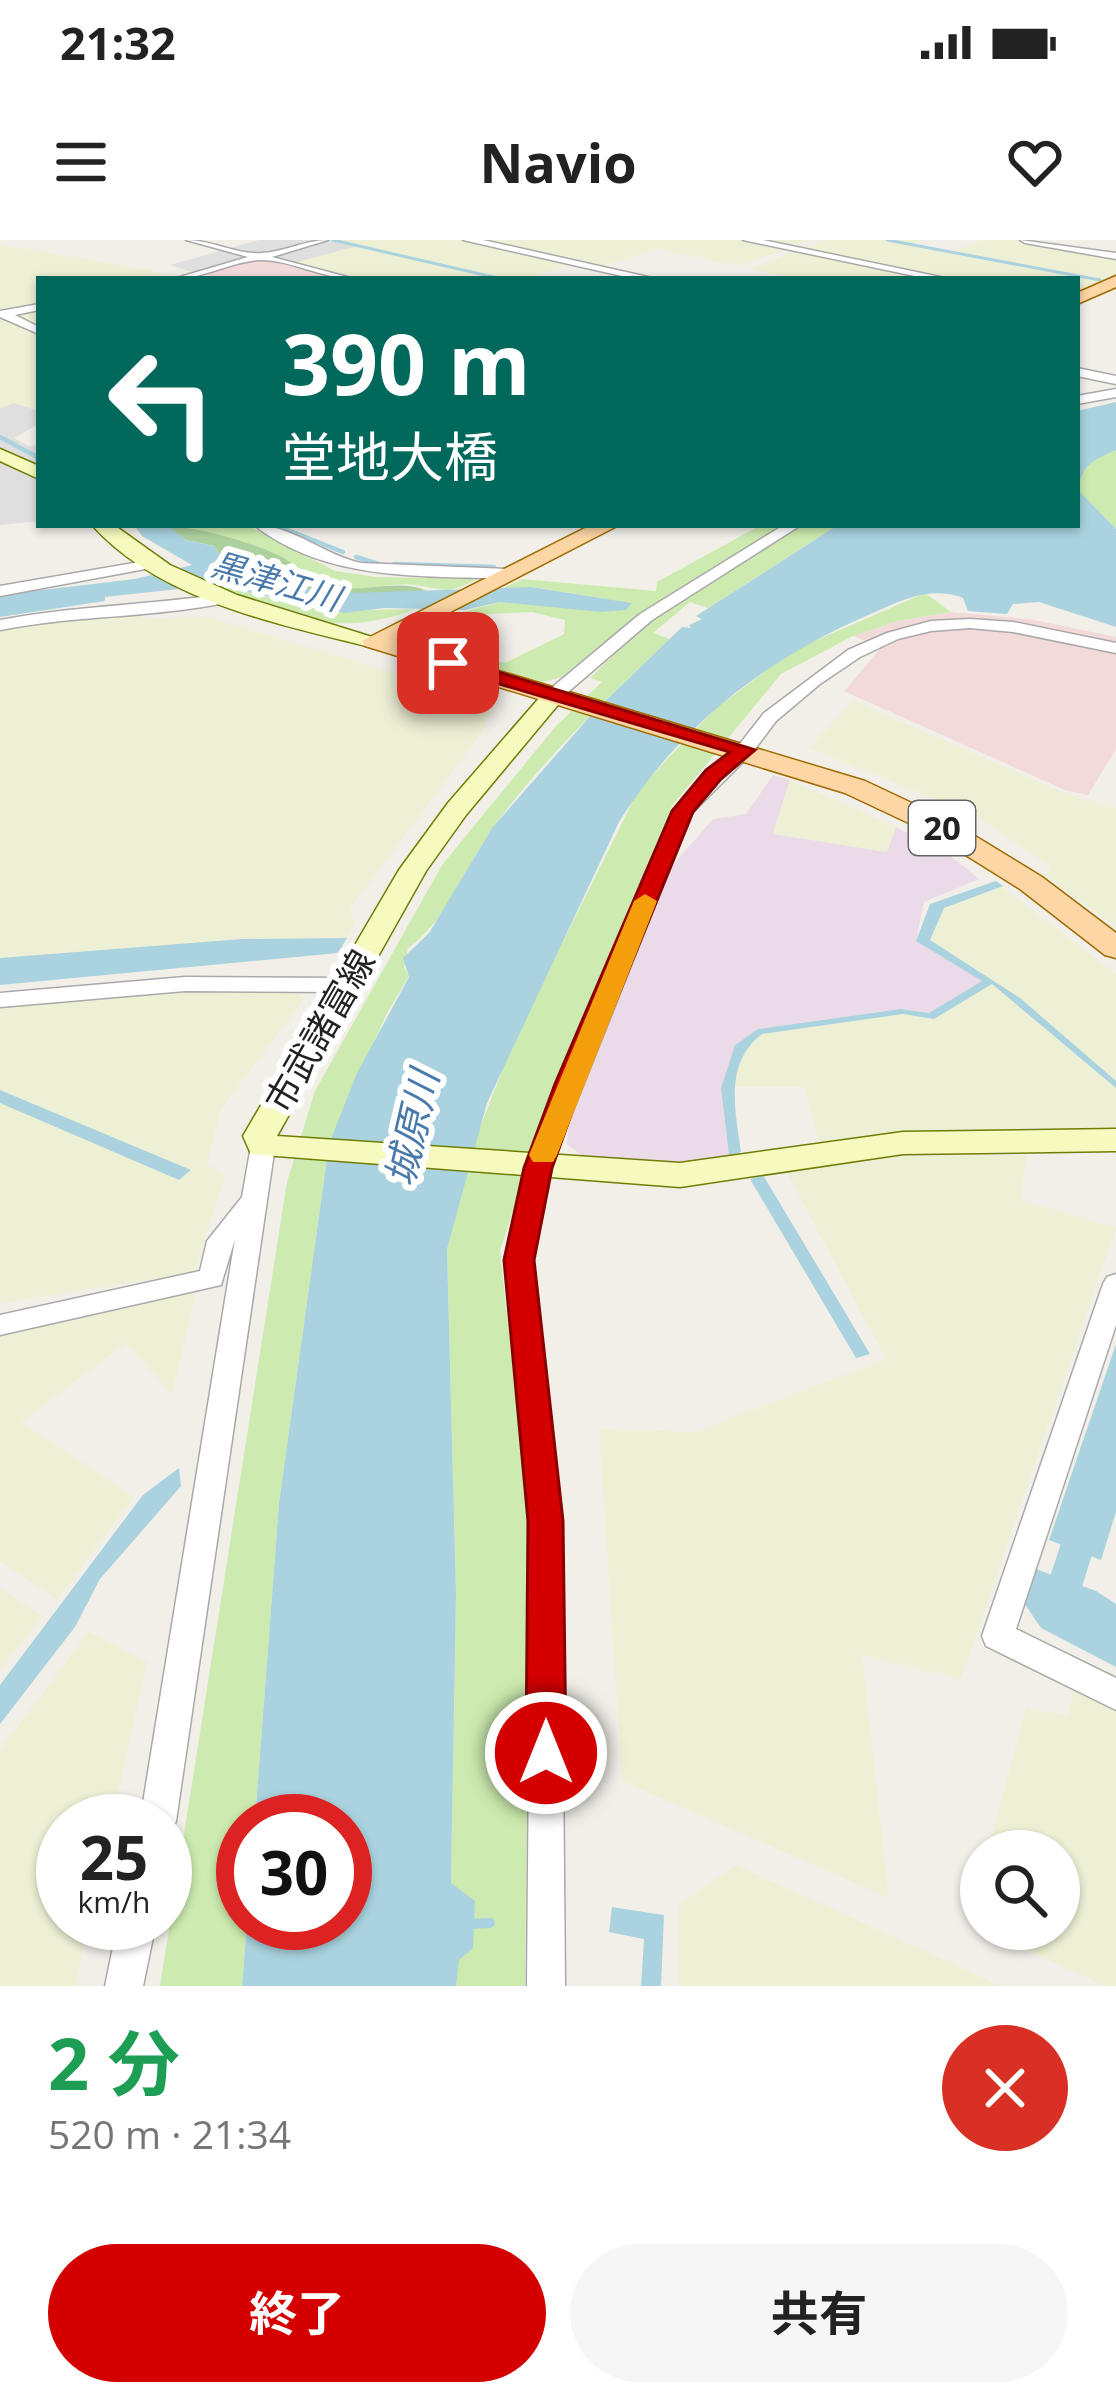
<!DOCTYPE html>
<html lang="ja">
<meta charset="utf-8">
<style>
body{margin:0;font-family:"Open Sans","Noto Sans JP",sans-serif;background:#f6f6f6;color:#222;height:100vh;display:flex;flex-direction:column;font-size:45px;white-space:nowrap}
*{box-sizing:border-box;margin:0}
p{font-size:39px;color:#767676}
.icon{flex:none;width:66px;height:66px;fill:none;stroke:currentColor;stroke-width:2;stroke-linecap:round;stroke-linejoin:round}
.map{position:relative;height:1746px;overflow:hidden}
.details{display:flex;flex-direction:column;background:#fff;flex:1}
.details>*{flex:none}
.guide{position:absolute;left:36px;top:36px;width:1044px;height:252px;border-radius:0px;box-shadow:0 3px 9px #0004;background:#00695c;color:#fff;overflow:hidden}
.tools{position:absolute;left:960px;top:1590px;display:grid;gap:24px}
.tools a{display:grid;place-items:center;width:120px;height:120px;border-radius:50%;background:#fff;box-shadow:0 3px 9px #0004;font-size:60px}
.speed{position:absolute;left:36px;top:1554px;display:flex;gap:24px;font-size:60px;font-weight:700;text-align:center}
.speed>*{display:grid;place-content:center;width:156px;height:156px;border-radius:50%;background:#fff;box-shadow:0 3px 9px #0004;line-height:1}
.speed small{font-size:30px;font-weight:400}
.speed .limit{border:18px solid #d22;background:#fff;color:#111}
.pin{position:absolute;display:grid;place-items:center;width:102px;height:102px;color:#fff;margin:-51px;border-radius:24px;box-shadow:0 6px 18px #0006}
.me{position:absolute;width:132px;margin:-66px;rotate:0deg;stroke-linejoin:round;filter:drop-shadow(0 0 9px #0008)}
.turn{display:flex;align-items:center;gap:42px;height:252px;padding:0 48px;font-size:54px}
.turn .icon{width:156px;height:156px;stroke-width:2.5}
.turn b{display:block;font-size:84px;line-height:102px}
.round{display:grid;place-items:center;flex:none;width:126px;height:126px;border-radius:63px;background:#f6f6f6}
.headline{display:flex;align-items:center;justify-content:space-between;height:204px;padding:0 48px}
h1{font-size:72px;font-weight:700;line-height:90px;color:#1e9e55}
.primary-button{display:flex;gap:24px;margin-top:auto;padding:24px 48px}
.primary-button a{flex:1;height:138px;border-radius:72px;background:#d40000;color:#fff;font-size:48px;font-weight:700;line-height:138px;text-align:center}
.primary-button a+a{background:#f6f6f6;color:#222}
.status{display:flex;justify-content:space-between;align-items:center;height:84px;padding:0 60px;background:#fff;direction:ltr}
.status svg{height:33px;fill:currentColor}
header{display:flex;justify-content:space-between;align-items:center;height:156px;padding:0 48px;background:#fff;font-size:54px;font-weight:700}
.map>svg:first-child{display:block}
.residential{fill:#e0dfdf}
.commercial{fill:#f2dad9}
.industrial{fill:#ebdbe8}
.farmland{fill:#eef0d5}
.grass{fill:#cdebb0}
.forest{fill:#add19e}
.water{fill:#aad3df}
.lines{fill:none;stroke-linecap:round;stroke-linejoin:round}
.stream-far2{stroke:#aad3df;stroke-width:3}
.stream-far1{stroke:#aad3df;stroke-width:4.5}
.stream{stroke:#aad3df;stroke-width:10}
.canal{fill:#aad3df;fill-rule:evenodd}
.minor-casing{stroke:#a9a9a9;stroke-width:3}
.tertiary-casing{stroke:#a9a9a9;stroke-width:3}
.secondary-casing{stroke:#707d05;stroke-width:3}
.primary-casing{stroke:#a06b00;stroke-width:3}
.minor{fill:#fff;fill-rule:evenodd}
.tertiary{fill:#fff;fill-rule:evenodd}
.secondary{fill:#f7fabf;fill-rule:evenodd}
.primary{fill:#fcd6a4;fill-rule:evenodd}
.route{fill:#d40000;stroke:#8a0000;stroke-width:3}
.slow{fill:#f59e0b}
.labels{text-anchor:middle;stroke-width:12;stroke-linejoin:round;paint-order:stroke}
.far-water-label{font-size:33px;font-style:italic;fill:#4a7aab;stroke:#fff}
.shield{fill:#fff;stroke:#646464;stroke-width:3}
.shield-label{font-size:33px;font-weight:bold;fill:#222}
.street-label{font-size:36px;fill:#222;stroke:#fff}
.water-label{font-size:39px;font-style:italic;fill:#4a7aab;stroke:#fff}
</style>
<div class="status"><b>21:32</b><svg viewBox="0 0 49 12"><path d="M0 12V9h3v3zM5 12V6h3v6zM10 12V3h3v9zM15 12V0h3v12zM26 1h20v11H26zM47 4h2v5h-2z"/></svg></div>
<header><svg class="icon" aria-label="menu" viewBox="0 0 24 24"><path d="M4 6h16M4 12h16M4 18h16"/></svg>Navio<svg class="icon" aria-label="heart" viewBox="0 0 24 24"><path d="M12 20l-8-8c-3-5 5-10 8-4 3-6 11-1 8 4z"/></svg></header>
<div class="map">
<svg width="1116" height="1746" viewBox="0 0 1116 1746">
<rect width="100%" height="100%" fill="#f2efe9"/>
<!-- residential -->
<g class="residential">
<path d="M 259,0 L 334,0 L 359,6 L 288,25 L 261,19 L 199,34 L 170,25 Z"/>
<path d="M 14,163 L 39,171 L 39,184 L 14,198 L 29,206 L 39,205 L 39,281 L 0,285 L 0,168 Z"/>
</g>
<!-- commercial -->
<g class="commercial">
<path d="M 261,19 L 346,39 L 205,39 L 210,33 Z"/>
<path d="M 951,372 L 1029,379 L 1116,397 L 1116,509 L 1088,555 L 1065,550 L 844,451 L 882,407 L 853,396 L 898,381 Z"/>
</g>
<!-- industrial -->
<path class="industrial" d="M 773,535 L 790,540 L 773,593 L 887,612 L 896,587 L 944,611 L 979,639 L 924,662 L 916,701 L 984,741 L 929,773 L 901,769 L 758,789 L 736,804 L 721,848 L 729,916 L 688,926 L 595,925 L 567,904 L 571,859 L 664,635 L 713,579 L 746,574 Z"/>
<!-- farmland -->
<g class="farmland">
<path d="M 334,0 L 459,0 L 572,24 L 527,39 L 346,39 L 288,25 L 356,6 Z"/>
<path d="M 477,0 L 811,0 L 739,26 L 657,9 L 603,26 Z"/>
<path d="M 826,0 L 923,0 L 915,4 L 953,12 L 982,0 L 1020,0 L 1116,18 L 1116,34 L 1077,53 L 1077,39 L 796,39 L 749,29 Z"/>
<path d="M 0,4 L 150,30 L 177,39 L 39,39 L 39,171 L 14,163 L 0,168 Z"/>
<path d="M 142,375 L 148,379 L 208,377 L 395,433 L 424,433 L 490,452 L 494,458 L 483,491 L 350,669 L 354,683 L 347,698 L 321,706 L 0,730 L 0,390 L 67,378 Z"/>
<path d="M 853,461 L 1076,558 L 1116,568 L 1116,687 L 1046,636 L 1051,627 L 976,576 L 809,508 Z"/>
<path d="M 790,540 L 896,587 L 887,612 L 773,594 Z"/>
<path d="M 997,643 L 1116,734 L 1116,887 L 1106,891 L 930,892 L 820,905 L 804,847 L 726,847 L 739,805 L 760,791 L 903,772 L 932,776 L 986,741 L 924,700 L 938,666 Z"/>
<path d="M 193,750 L 293,751 L 305,758 L 221,869 L 207,924 L 225,936 L 194,1033 L 0,1063 L 0,766 Z"/>
<path d="M 929,911 L 1026,915 L 1021,960 L 1116,988 L 961,1439 L 862,1415 L 889,1658 L 622,1541 L 599,1189 L 695,1192 L 886,1119 L 786,931 Z"/>
<path d="M 198,1044 L 172,1154 L 126,1103 L 21,1182 L 134,1257 L 57,1360 L 0,1321 L 0,1096 L 12,1086 Z"/>
<path d="M 0,1348 L 43,1376 L 0,1430 Z"/>
<path d="M 89,1392 L 147,1422 L 112,1581 L 63,1581 L 63,1683 L 89,1683 L 75,1746 L 0,1746 L 0,1510 Z"/>
<path d="M 1076,1444 L 1116,1465 L 1116,1746 L 1105,1746 L 969,1684 L 981,1637 L 981,1689 L 1059,1689 L 1059,1611 L 988,1611 L 1026,1468 L 1067,1476 Z"/>
<path d="M 736,1625 L 1001,1746 L 679,1746 L 679,1665 Z"/>
</g>
<!-- grass -->
<g class="grass">
<path d="M 1116,210 L 1116,289 L 1079,252 C 1080,225 1093,220 1116,210 Z"/>
<path d="M 247,285 L 335,331 L 376,337 L 477,339 C 445,356 446,349 415,345 C 391,341 360,354 331,347 C 310,341 301,328 283,319 C 257,304 195,287 167,286 Z"/>
<path d="M 761,285 L 838,285 L 708,368 L 690,362 L 653,393 L 670,399 C 608,458 543,518 493,588 C 464,627 448,680 408,708 L 404,728 L 409,736 L 386,775 L 329,904 L 279,1263 L 255,1581 L 243,1581 L 243,1683 L 247,1683 L 242,1746 L 160,1746 L 287,942 L 315,851 L 442,625 L 556,486 L 602,442 L 590,438 L 652,378 L 640,375 L 560,438 L 542,442 L 418,406 L 413,399 L 421,391 L 434,394 L 436,405 L 505,423 L 564,394 L 565,380 L 532,372 L 448,376 L 500,362 L 631,363 L 532,347 L 495,352 L 522,339 L 656,351 L 657,342 Z"/>
<path d="M 215,345 L 326,371 L 415,369 C 343,398 283,379 215,345 Z"/>
<path d="M 925,353 L 951,372 L 898,381 L 853,396 L 781,434 L 672,566 L 551,852 L 500,1011 L 530,1284 L 525,1746 L 456,1746 L 451,1643 L 456,1354 L 447,1009 L 470,913 L 515,798 L 639,549 L 715,469 L 794,410 Z"/>
</g>
<!-- forest -->
<path class="forest" d="M 167,286 C 195,286 266,305 290,322 C 306,334 316,345 337,348 C 365,352 405,338 428,352 L 321,354 L 257,328 L 225,322 L 214,306 L 186,300 Z"/>
<!-- water -->
<g class="water">
<path d="M 1116,162 L 1116,210 C 1094,220 1080,225 1079,251 L 1116,289 L 1116,387 L 1039,362 L 1013,364 L 1007,374 L 968,371 L 963,358 C 927,345 899,362 866,376 C 765,420 678,487 619,582 L 487,863 L 447,1009 L 456,1354 L 451,1643 L 475,1661 L 473,1708 L 459,1720 L 456,1746 L 242,1746 L 247,1683 L 345,1683 L 345,1581 L 255,1581 L 279,1263 L 329,904 L 357,833 L 409,737 L 403,718 L 429,693 L 492,588 L 592,474 L 682,387 L 691,388 L 689,385 L 702,379 L 696,376 L 838,285 L 1077,285 L 1077,171 Z"/>
<path d="M 134,285 L 167,285 L 186,300 L 214,306 L 225,322 L 257,328 L 321,354 L 531,347 L 632,363 L 626,370 L 601,372 L 500,362 L 464,370 L 385,368 L 344,373 L 215,345 L 105,357 L 105,361 L 0,377 L 0,355 L 135,339 L 192,325 L 142,296 Z"/>
<path d="M 996,641 L 1003,646 L 944,668 L 930,700 L 1020,758 L 1116,841 L 1116,848 L 992,744 L 934,779 L 903,774 L 762,794 C 724,823 735,869 741,912 L 729,916 L 721,848 L 735,805 L 758,789 L 901,769 L 929,773 L 982,741 L 916,701 L 930,664 Z"/>
<path d="M 347,698 L 338,713 L 0,745 L 0,718 L 242,699 Z"/>
<path d="M 0,850 L 191,930 L 179,940 L 0,863 Z"/>
<path d="M 763,935 L 870,1114 L 856,1118 L 750,939 Z"/>
<path d="M 1116,1104 L 1116,1272 L 1101,1320 L 1049,1300 Z"/>
<path d="M 179,1228 L 181,1246 L 100,1339 L 75,1387 L 0,1484 L 0,1445 L 143,1255 Z"/>
<path d="M 1036,1329 L 1096,1351 L 1116,1364 L 1116,1427 L 1041,1388 L 1024,1363 Z"/>
<path d="M 612,1667 L 664,1675 L 661,1746 L 641,1746 L 644,1699 L 609,1692 Z"/>
</g>
<g class="lines">
<!-- stream-far2 -->
<g class="stream-far2">
<path d="M 333,0 L 502,39"/>
<path d="M 887,0 L 1100,40"/>
</g>
<!-- stream-far1 -->
<g class="stream-far1">
<path d="M 0,197 L 39,218"/>
<path d="M 275,285 L 343,312"/>
<path d="M 356,317 L 379,324"/>
<path d="M 394,324 L 494,327"/>
</g>
<!-- stream -->
<path class="stream" d="M 468,1684 L 490,1683"/>
<!-- canal -->
<path class="canal" d="M 1086,1265 L 1098,1269 L 1103,1279 L 1078,1360 L 1116,1379 L 1116,1413 L 1045,1378 L 1040,1367 L 1069,1279 L 1074,1269 Z"/>
<!-- minor casing -->
<g class="minor-casing">
<g id="minor">
<path d="M 186,0 C 212,0 237,15 262,13 C 284,12 305,0 328,0 L 272,17 L 355,39 C 323,39 289,19 259,20 C 230,22 203,39 173,39 L 248,17 Z"/>
<path d="M 743,0 L 763,0 L 950,39 L 929,39 Z"/>
<path d="M 1020,0 L 1116,13 L 1116,19 L 1025,3 Z"/>
<path d="M 39,64 L 39,70 L 15,75 L 39,87 L 39,94 L 0,77 L 0,71 Z"/>
<path d="M 1077,128 L 1116,136 L 1116,144 L 1077,136 Z"/>
<path d="M 1116,149 L 1116,157 L 1077,164 L 1077,156 Z"/>
<path d="M 254,285 C 292,285 324,315 361,323 L 508,329 L 516,334 L 508,339 C 420,335 327,342 254,285 Z"/>
<path d="M 784,285 L 801,285 L 652,380 L 561,458 L 549,458 L 549,450 L 640,374 Z"/>
<path d="M 151,320 L 158,324 L 156,327 L 0,356 L 0,346 Z"/>
<path d="M 224,354 L 232,359 L 230,362 C 153,378 76,375 0,390 L 0,380 C 74,366 149,365 224,354 Z"/>
<path d="M 970,379 L 1013,382 L 1116,403 L 1116,413 L 1013,392 L 970,388 L 931,391 L 898,399 L 860,417 L 820,444 L 776,481 L 752,513 L 692,573 L 550,928 L 532,1020 L 561,1281 L 565,1746 L 527,1746 L 531,1281 L 506,1020 L 526,928 L 676,567 L 739,505 L 764,473 L 848,410 L 887,393 L 931,381 Z"/>
<path d="M 185,737 L 344,738 L 355,745 L 344,752 L 185,751 L 0,767 L 0,753 Z"/>
<path d="M 263,898 L 275,906 L 176,1581 L 171,1593 L 165,1595 L 165,1581 L 140,1581 L 235,999 L 221,1045 L 0,1095 L 0,1075 L 200,1031 L 207,1001 L 242,957 L 251,906 Z"/>
<path d="M 1116,1034 L 1116,1085 L 1016,1389 L 1116,1438 L 1116,1470 L 986,1406 L 982,1396 L 1103,1044 L 1107,1037 Z"/>
<path d="M 118,1683 L 156,1683 L 143,1746 L 105,1746 Z"/>
</g>
</g>
<!-- tertiary casing -->
<g class="tertiary-casing">
<path id="tertiary" d="M 463,0 L 483,0 L 657,39 L 635,39 Z"/>
</g>
<!-- secondary casing -->
<g class="secondary-casing">
<g id="secondary">
<path d="M 0,209 L 39,226 L 39,239 L 0,221 Z"/>
<path d="M 92,285 L 114,285 L 170,325 L 237,355 L 385,401 L 374,408 C 279,384 160,361 92,285 Z"/>
<path d="M 555,447 L 567,454 L 466,575 L 426,631 L 277,896 L 680,923 L 903,892 L 1116,889 L 1116,911 L 903,914 L 680,947 L 251,914 L 243,896 L 399,630 L 448,563 L 547,449 Z"/>
</g>
</g>
<!-- primary casing -->
<g class="primary-casing">
<g id="primary">
<path d="M 1116,36 L 1116,47 L 1077,64 L 1077,53 Z"/>
<path d="M 591,285 L 619,285 L 396,400 L 865,541 L 952,582 L 1042,637 L 1116,693 L 1116,718 L 1105,715 L 1020,649 L 932,594 L 845,553 L 365,406 L 362,401 Z"/>
</g>
</g>
<!-- minor -->
<use href="#minor" class="minor"/>
<!-- tertiary -->
<use href="#tertiary" class="tertiary"/>
<!-- secondary -->
<use href="#secondary" class="secondary"/>
<!-- primary -->
<use href="#primary" class="primary"/>
</g>
<!-- route -->
<path class="route" d="M 442,419 L 455,419 L 755,510 L 721,539 L 693,572 L 582,844 L 552,928 L 534,1020 L 563,1281 L 566,1513 L 560,1526 L 546,1531 L 532,1526 L 526,1513 L 528,1281 L 504,1020 L 524,928 L 555,844 L 672,571 L 706,530 L 730,512 L 442,427 Z"/>
<!-- slow -->
<path class="slow" d="M 645,654 L 657,661 L 557,915 L 553,922 L 533,922 L 529,915 L 634,661 Z"/>
<g class="labels">
<!-- far-water labels -->
<g class="far-water-label">
<text transform="translate(276 341) rotate(16)" y="12">黒津江川</text>
</g>
<!-- shield labels -->
<rect class="shield" x="909" y="561" width="66" height="54" rx="9"/>
<g class="shield-label">
<text x="942" y="600">20</text>
</g>
<!-- street labels -->
<g class="street-label">
<text transform="translate(320 791) rotate(-60)" y="13">市武諸富線</text>
</g>
<!-- water labels -->
<g class="water-label">
<text transform="translate(412 888) rotate(-77)" y="14">城原川</text>
</g>
</g>
</svg>
<div class="tools">
<a><svg class="icon" aria-label="search" viewBox="0 0 24 24"><circle cx="10" cy="10" r="6"/><path d="M15 15l6 6"/></svg></a>
</div>
<div class="speed"><div>25<small>km/h</small></div><div class="limit">30</div></div>
<div class="pin" style="left:448px;top:423px;background:#d93025"><svg class="icon" aria-label="arrive" viewBox="0 0 24 24"><path d="M6 21V4h12l-3 4 3 4H6"/></svg></div>
<svg class="me" style="left:546px;top:1513px" viewBox="-20 -20 40 40"><circle r="17" fill="#d40000" stroke="#fff" stroke-width="3"/><path d="M0-11L8 9 0 5-8 9z" fill="#fff"/></svg>
<div class="guide">
<div class="turn"><svg class="icon" aria-label="left" viewBox="0 0 24 24"><path d="M17 20v-9H6M10 6l-5 5 5 5"/></svg><div><b>390 m</b>堂地大橋</div></div>
</div>
</div>
<section class="details">
<div class="headline"><div><h1>2 分</h1><p>520 m · 21:34</p></div><a class="round" style="background:#d93025;color:#fff"><svg class="icon" aria-label="close" viewBox="0 0 24 24"><path d="M6 6l12 12M18 6L6 18"/></svg></a></div>
<div class="primary-button"><a>終了</a><a>共有</a></div>
</section>
